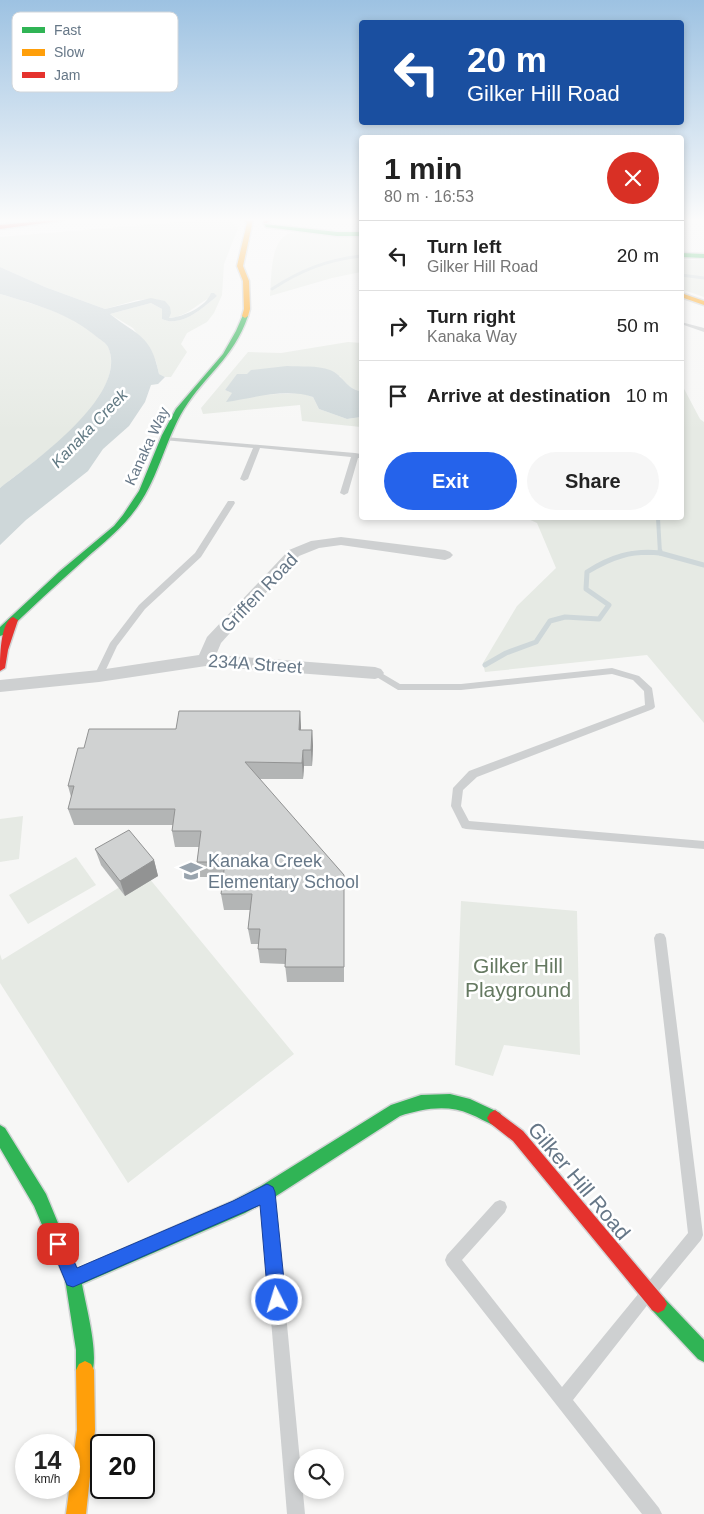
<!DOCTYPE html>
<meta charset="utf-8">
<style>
body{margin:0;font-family:Arial,sans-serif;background:#f6f6f6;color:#222;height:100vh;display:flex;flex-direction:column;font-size:19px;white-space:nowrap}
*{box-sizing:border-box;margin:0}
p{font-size:16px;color:#767676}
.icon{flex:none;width:28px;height:28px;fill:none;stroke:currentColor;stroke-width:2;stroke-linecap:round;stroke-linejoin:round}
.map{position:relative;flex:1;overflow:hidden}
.panel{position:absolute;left:359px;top:135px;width:325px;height:385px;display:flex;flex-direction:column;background:#fff;border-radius:5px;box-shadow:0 2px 8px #0003}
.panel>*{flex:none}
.guide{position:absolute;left:359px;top:20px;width:325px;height:105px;border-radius:5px;box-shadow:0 2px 8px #0003;background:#1a4fa0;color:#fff;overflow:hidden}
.tools{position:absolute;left:294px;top:1449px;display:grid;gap:10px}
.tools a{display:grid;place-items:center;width:50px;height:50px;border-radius:50%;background:#fff;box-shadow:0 2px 8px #0003;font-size:25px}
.speed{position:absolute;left:15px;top:1434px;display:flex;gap:10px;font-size:25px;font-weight:700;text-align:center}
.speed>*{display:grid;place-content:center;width:65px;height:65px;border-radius:50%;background:#fff;box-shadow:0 2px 8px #0003;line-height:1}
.speed small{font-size:12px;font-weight:400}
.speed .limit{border:2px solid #111;border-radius:8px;background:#fff;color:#111}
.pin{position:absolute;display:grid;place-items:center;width:42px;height:42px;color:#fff;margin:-21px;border-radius:10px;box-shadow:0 2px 8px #0006}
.me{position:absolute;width:55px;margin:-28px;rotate:355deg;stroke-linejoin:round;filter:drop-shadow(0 0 4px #0008)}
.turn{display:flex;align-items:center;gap:18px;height:105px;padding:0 25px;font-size:22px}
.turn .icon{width:65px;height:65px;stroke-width:2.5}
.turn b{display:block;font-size:35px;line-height:42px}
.round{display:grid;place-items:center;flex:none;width:52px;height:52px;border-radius:26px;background:#f6f6f6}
.head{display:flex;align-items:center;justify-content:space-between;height:85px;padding:0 25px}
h1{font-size:30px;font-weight:600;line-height:38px}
.primary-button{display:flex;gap:10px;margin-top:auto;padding:10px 25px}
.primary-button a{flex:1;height:58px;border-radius:30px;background:#2563eb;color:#fff;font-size:20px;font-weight:600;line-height:58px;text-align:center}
.primary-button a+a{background:#f6f6f6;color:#222}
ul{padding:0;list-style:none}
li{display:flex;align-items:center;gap:15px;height:70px;padding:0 25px;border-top:1px solid #e0e0e0}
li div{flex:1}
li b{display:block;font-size:19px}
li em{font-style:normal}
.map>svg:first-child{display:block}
.green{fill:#e6eae4}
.water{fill:#ced7d9}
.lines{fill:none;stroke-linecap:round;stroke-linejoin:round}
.stream-far2{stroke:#ced7d9;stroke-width:3}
.stream-far1{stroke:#ced7d9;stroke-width:4}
.stream{stroke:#ced7d9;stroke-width:5}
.fast-casing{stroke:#d2d4d5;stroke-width:3}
.slow-casing{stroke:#d2d4d5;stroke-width:3}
.jam-casing{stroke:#d2d4d5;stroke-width:3}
.lane{fill:#ced0d1;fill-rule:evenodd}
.street{fill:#ced0d1;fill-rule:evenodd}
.fast{fill:#30b455;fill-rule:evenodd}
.slow{fill:#ff9f0a;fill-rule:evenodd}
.jam{fill:#e5322d;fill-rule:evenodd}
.wall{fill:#b3b5b5}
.shaded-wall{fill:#929393}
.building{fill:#d0d2d2;stroke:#929393}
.route{fill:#2563eb;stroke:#184099}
.labels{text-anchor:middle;stroke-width:5;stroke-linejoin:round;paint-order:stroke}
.far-street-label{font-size:15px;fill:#667787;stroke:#fff}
.far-water-label{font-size:16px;font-style:italic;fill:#617983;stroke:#fff}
.street-label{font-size:18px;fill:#667787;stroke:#fff}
.poi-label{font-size:18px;fill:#667787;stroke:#fff;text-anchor:start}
.near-park-label{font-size:21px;fill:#657961;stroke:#fff}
.near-street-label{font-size:21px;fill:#667787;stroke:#fff}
.key{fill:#fff;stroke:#d1d6db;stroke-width:1}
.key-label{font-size:14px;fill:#667787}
</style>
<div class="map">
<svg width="704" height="1514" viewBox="0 0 704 1514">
<rect width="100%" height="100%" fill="#f7f7f6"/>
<!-- green -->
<g class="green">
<path d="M 203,220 L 230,220 L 238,228 L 224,264 L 222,295 L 214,313 L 207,322 L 187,333 L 181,344 L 187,352 L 171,377 L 165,377 L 159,374 L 156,361 L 133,328 L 110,314 L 151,303 L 162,309 L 162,319 C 181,328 203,308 217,296 C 199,299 191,317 168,318 L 157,299 L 137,300 L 105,309 L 45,287 L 0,267 L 0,237 Z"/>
<path d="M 296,232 L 327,236 L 361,237 L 361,272 L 332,278 L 270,296 C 272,275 269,234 296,232 Z"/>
<path d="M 681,260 L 704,260 L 704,297 L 681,289 Z"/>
<path d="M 0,294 C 36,305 79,315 106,344 C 110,348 111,356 111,362 C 111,410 34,461 0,488 Z"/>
<path d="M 348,342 L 361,343 L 361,391 C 352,390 345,384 340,376 L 247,374 L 231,383 L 225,390 L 233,393 L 230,396 L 301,393 L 313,397 L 319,409 L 347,419 L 361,417 L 361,427 L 302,421 L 300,405 L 203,414 L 201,408 L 248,352 L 281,353 Z"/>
<path d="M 681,383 L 700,419 L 704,422 L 704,723 L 647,655 L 485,672 L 483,663 L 517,606 L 556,568 L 537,523 L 526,518 L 681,518 Z"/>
<path d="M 23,816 L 19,859 L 0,862 L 0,819 Z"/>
<path d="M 76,857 L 96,885 L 28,924 L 9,895 Z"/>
<path d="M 144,872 L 294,1054 L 128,1183 L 0,983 L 0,954 L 2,960 Z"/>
<path d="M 461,901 L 577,911 L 580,1055 L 504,1045 L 493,1076 L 455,1065 Z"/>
</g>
<!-- water -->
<g class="water">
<path d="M 0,267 L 45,287 L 105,309 L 151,298 L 165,301 L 170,307 L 171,313 L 169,318 C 183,317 206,307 211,293 L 214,293 L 217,296 C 203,308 181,328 162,319 L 162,309 L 151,303 L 110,314 C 137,336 151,334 159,374 L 165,377 L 158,384 L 151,385 L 145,402 L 129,426 L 103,449 L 88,471 L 26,520 L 0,545 L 0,488 C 32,463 130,395 108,347 C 106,343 101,340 97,337 C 69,313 34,304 0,294 Z"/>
<path d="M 287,366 C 300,367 317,365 330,370 C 343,375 347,390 361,391 L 361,417 L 347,419 L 319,409 L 313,397 C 286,388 253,398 226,402 L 232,393 L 225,390 L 237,374 L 247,374 L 251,370 Z"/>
</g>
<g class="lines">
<!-- stream-far2 -->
<g class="stream-far2">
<path d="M 681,275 L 704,278"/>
<path d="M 272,289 C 301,270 327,260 361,256"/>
</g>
<!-- stream-far1 -->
<g class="stream-far1">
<path d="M 658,518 L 660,553"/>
<path d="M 632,553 L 655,553"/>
</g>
<!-- stream -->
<g class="stream">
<path d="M 660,551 L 660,553 L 704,565"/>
<path d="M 485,665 L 506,653 L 536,642 L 550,621 L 565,617 L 599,619 L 609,605 L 586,589 L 587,572 C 611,557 632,550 660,553"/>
</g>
<!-- fast casing -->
<g class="fast-casing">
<g id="fast">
<path d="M 264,224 L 337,232 L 361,232 L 361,236 L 337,236 L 266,227 Z"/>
<path d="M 681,253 L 704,254 L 704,258 L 681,257 Z"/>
<path d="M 243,315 L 248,316 C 233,359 206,374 184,409 C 165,440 159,476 138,506 C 123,528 104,542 84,560 C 57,584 30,609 3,635 L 0,636 L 0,627 L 59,572 L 114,526 L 123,515 L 139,491 L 162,435 L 176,409 L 223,354 L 236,331 Z"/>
<path d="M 450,1094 L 470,1099 L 500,1113 L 503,1118 L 500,1123 L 495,1126 C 486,1122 478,1117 470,1114 C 447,1104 422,1109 400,1116 L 273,1198 L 245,1213 L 82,1284 C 86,1307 100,1356 91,1376 L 85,1379 L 79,1376 L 76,1370 L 76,1350 L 65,1279 L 34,1206 L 0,1148 L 0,1125 L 5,1128 L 46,1194 L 77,1269 L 233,1201 L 261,1186 L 391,1105 L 421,1095 Z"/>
<path d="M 658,1295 L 664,1298 L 704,1340 L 704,1362 L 698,1359 L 652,1310 L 649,1304 L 652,1298 Z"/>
</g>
</g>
<!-- slow casing -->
<g class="slow-casing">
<g id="slow">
<path d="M 242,220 L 253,220 L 243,266 L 249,281 L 250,309 L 248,316 L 245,318 L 242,316 L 244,309 L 243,281 L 237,266 L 247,223 Z"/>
<path d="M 681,293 L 704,301 L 704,305 L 681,297 Z"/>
<path d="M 85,1361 L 91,1364 L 94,1370 L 95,1430 L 86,1514 L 66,1514 L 77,1430 L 76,1370 L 79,1364 Z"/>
</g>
</g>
<!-- jam casing -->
<g class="jam-casing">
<g id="jam">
<path d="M 53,220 L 66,220 L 0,229 L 0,225 Z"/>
<path d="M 265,220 L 271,220 L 267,223 L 263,223 Z"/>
<path d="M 13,617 L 18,620 L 8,650 L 5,668 L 0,671 C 0,659 0,622 13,617 Z"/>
<path d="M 495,1110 L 523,1131 L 664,1298 L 667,1304 L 664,1310 L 658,1313 L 652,1310 L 513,1141 L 490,1123 L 487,1118 L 490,1113 Z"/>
</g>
</g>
<!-- lane -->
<g class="lane">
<path d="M 681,322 L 704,328 L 704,332 L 681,324 Z"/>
<path d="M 165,437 L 355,453 L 361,454 L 361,458 L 358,458 L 348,493 L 344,495 L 340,493 L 351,457 L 260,448 L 248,479 L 244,481 L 240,479 L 253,448 L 163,440 L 163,438 Z"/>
<path d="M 228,501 L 234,501 L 235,503 L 201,557 L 145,609 L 117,646 L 102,678 L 96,678 L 94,676 L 110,643 L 139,605 L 195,553 Z"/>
<path d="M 612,668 L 639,676 L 652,688 L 655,707 L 653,709 L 477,777 L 463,790 L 461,806 L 469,821 L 704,841 L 704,849 L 466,829 L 462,828 L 451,806 L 453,788 L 469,771 L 645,705 L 644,691 L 633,680 L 612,674 L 461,690 L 398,690 L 370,673 L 375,670 L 378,671 L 400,684 L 461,684 Z"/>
<path d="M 660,933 L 664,934 L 666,938 L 703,1235 L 701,1240 L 658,1292 L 653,1295 L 650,1293 L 652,1298 L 649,1303 L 573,1400 L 659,1508 L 662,1514 L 642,1514 L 447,1265 L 445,1260 L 447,1255 L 495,1202 L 500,1200 L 505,1202 L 507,1207 L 505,1212 L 462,1260 L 562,1387 L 639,1293 L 644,1290 L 647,1292 L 645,1287 L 648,1282 L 688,1233 L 654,938 L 656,934 Z"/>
<path d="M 268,1191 L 273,1193 L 275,1198 L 305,1514 L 287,1514 L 261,1198 L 263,1193 Z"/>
</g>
<!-- street -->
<path class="street" d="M 341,537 L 445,550 L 450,552 L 453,555 L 450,558 L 445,560 L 341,545 L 319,548 L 299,556 L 221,643 L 216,655 L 375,667 L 381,669 L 384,673 L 381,677 L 375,679 L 206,666 L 99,682 L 0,692 L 0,680 L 99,670 L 199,655 L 207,637 L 289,550 L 311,541 Z"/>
<!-- fast -->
<use href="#fast" class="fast"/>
<!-- slow -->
<use href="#slow" class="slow"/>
<!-- jam -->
<use href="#jam" class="jam"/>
</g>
<!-- wall -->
<g class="wall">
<path d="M 300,711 L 301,730 L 312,730 L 313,746 L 312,766 L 304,766 L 303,779 L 259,779 L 344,875 L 344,982 L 287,982 L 285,964 L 260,963 L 258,949 L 259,944 L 251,944 L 248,929 L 250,910 L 224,910 L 221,894 L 223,877 L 200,877 L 197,862 L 199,847 L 175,847 L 172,831 L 173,825 L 74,825 L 68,809 L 71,797 L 68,786 L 84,748 L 176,729 Z"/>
<path d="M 95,849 L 154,860 L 158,876 L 125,896 L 101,865 Z"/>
</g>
<!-- shaded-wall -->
<g class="shaded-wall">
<path d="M 300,711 L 301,727 L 300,746 L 299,730 Z"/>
<path d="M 312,730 L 313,746 L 312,766 L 311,750 Z"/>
<path d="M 303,750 L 304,766 L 303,779 L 302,763 Z"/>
<path d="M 154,860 L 158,876 L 125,896 L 120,881 Z"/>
</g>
<!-- building -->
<g class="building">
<path d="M 179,711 L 300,711 L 299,730 L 312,730 L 311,750 L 303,750 L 302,763 L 245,762 L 344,875 L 344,967 L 285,967 L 286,949 L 258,949 L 260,929 L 248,929 L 252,894 L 221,894 L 225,862 L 197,862 L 201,831 L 172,831 L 175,809 L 68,809 L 74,786 L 68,786 L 78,748 L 84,748 L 89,729 L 176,729 Z"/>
<path d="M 129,830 L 154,860 L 120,881 L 95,849 Z"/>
</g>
<!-- sky -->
<linearGradient id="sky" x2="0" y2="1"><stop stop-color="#9dc2e2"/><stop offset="0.51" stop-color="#fbfbfb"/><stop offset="1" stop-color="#fbfbfb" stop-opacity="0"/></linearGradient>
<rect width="704" height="431" fill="url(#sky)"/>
<!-- route -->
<path class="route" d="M 267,1184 L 273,1187 L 275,1192 L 286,1300 L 283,1306 L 277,1308 L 271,1306 L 268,1300 L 260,1205 L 73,1287 L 67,1285 L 50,1244 L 53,1239 L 58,1236 L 64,1239 L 77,1268 L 233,1201 Z"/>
<!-- icons -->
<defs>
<g id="school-bare" transform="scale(1.725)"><path d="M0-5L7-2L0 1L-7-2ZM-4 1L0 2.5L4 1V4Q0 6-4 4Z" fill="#99a4ae" stroke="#fff" stroke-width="2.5" paint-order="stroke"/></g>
</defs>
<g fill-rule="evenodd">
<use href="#school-bare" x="191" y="871"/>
</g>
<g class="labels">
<!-- far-street labels -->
<g class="far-street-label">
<text transform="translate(147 446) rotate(-65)" y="5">Kanaka Way</text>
</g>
<!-- far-water labels -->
<g class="far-water-label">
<text transform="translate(89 428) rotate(-46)" y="6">Kanaka Creek</text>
</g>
<!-- street labels -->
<g class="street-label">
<text transform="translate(259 593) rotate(-46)" y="6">Griffen Road</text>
<text transform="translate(255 664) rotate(4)" y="6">234A Street</text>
</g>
<!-- poi labels -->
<g class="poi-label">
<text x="208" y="867">Kanaka Creek<tspan x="208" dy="21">Elementary School</tspan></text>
</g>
<!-- near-park labels -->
<g class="near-park-label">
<text x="518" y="973">Gilker Hill<tspan x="518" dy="24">Playground</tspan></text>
</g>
<!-- near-street labels -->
<g class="near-street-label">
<text transform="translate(579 1181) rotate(50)" y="7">Gilker Hill Road</text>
</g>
</g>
<!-- legend -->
<rect x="12" y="12" width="166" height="80" rx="8" class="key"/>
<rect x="22" y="27" width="23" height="6" fill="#30b455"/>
<rect x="22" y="49" width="23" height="7" fill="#ff9f0a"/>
<rect x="22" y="72" width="23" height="6" fill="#e5322d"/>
<g class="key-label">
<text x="54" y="35">Fast</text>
<text x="54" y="57">Slow</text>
<text x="54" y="80">Jam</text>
</g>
</svg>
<div class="tools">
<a><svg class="icon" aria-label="search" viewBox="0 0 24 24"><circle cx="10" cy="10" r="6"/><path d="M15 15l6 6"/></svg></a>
</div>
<div class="speed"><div>14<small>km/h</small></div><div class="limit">20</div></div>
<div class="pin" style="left:58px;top:1244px;background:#d93025"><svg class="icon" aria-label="arrive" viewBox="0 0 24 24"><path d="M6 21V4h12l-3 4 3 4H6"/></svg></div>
<svg class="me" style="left:277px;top:1300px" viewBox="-20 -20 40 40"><circle r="17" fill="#2563eb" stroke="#fff" stroke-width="3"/><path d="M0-11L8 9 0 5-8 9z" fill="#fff"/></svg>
<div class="guide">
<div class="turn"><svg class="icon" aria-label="left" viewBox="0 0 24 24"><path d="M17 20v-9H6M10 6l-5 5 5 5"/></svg><div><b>20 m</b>Gilker Hill Road</div></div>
</div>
<section class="panel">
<div class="head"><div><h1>1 min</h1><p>80 m · 16:53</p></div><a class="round" style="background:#d93025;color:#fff"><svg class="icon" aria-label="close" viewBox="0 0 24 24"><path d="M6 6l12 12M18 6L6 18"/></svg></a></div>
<ul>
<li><svg class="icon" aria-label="left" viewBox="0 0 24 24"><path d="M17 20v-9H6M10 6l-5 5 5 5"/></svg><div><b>Turn left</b><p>Gilker Hill Road</p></div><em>20 m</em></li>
<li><svg class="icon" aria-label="right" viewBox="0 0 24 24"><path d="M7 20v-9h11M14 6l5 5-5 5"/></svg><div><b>Turn right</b><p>Kanaka Way</p></div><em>50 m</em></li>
<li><svg class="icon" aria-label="arrive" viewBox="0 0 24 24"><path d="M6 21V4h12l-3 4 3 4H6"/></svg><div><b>Arrive at destination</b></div><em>10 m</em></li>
</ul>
<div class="primary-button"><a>Exit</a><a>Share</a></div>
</section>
</div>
